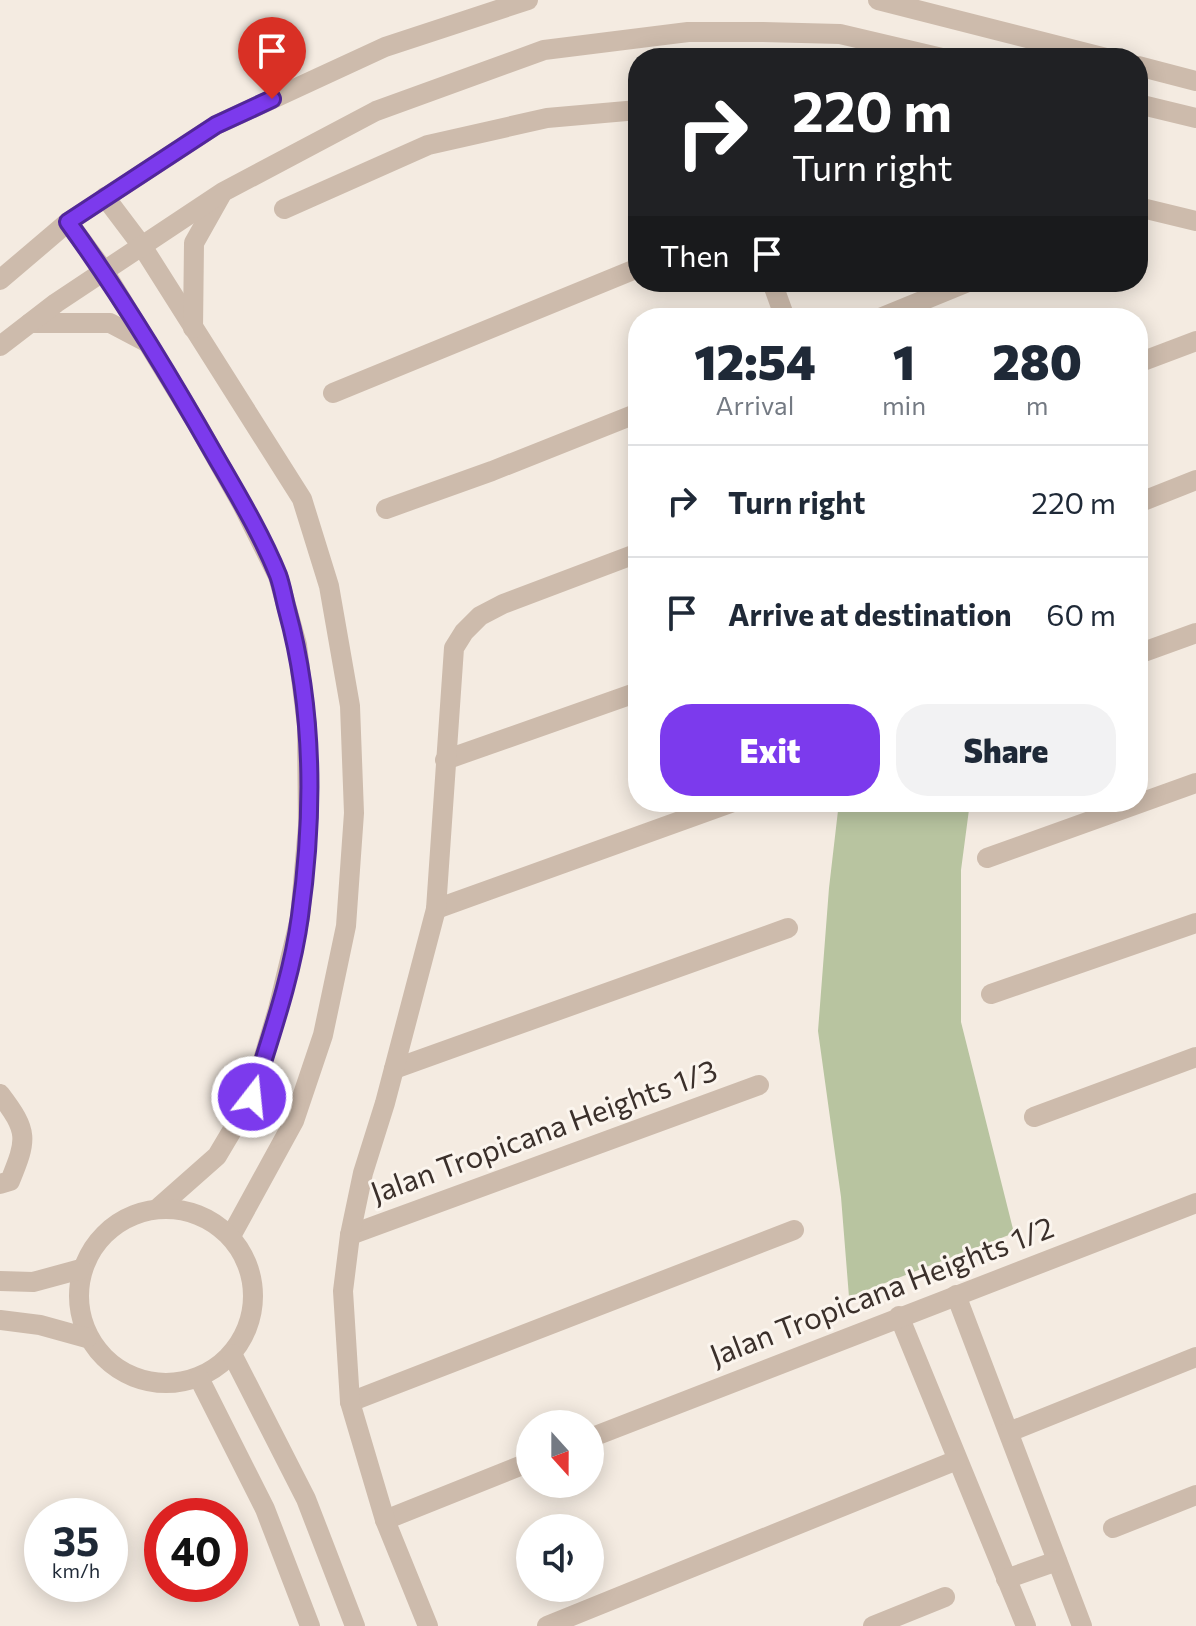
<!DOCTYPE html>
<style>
body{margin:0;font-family:Commissioner,sans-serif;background:#f2f2f3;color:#1f2937;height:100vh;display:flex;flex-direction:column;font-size:30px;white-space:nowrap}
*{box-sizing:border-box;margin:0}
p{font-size:26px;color:#747a83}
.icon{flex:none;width:44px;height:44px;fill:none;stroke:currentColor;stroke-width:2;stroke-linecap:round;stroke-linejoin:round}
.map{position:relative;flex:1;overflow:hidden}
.drawer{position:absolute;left:628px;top:308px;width:520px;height:504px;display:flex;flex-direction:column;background:#fff;border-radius:32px;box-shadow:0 4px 20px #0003}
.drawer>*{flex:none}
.banner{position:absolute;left:628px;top:48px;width:520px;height:244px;border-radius:32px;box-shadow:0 4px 20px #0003;background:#202124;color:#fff;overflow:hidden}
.needle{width:52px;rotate:159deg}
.tools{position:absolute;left:516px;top:1410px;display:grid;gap:16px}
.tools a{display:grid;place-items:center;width:88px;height:88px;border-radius:50%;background:#fff;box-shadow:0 4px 20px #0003;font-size:40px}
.speed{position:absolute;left:24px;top:1498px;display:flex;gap:16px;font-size:40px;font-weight:700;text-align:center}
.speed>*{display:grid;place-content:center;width:104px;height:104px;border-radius:50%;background:#fff;box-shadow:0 4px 20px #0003;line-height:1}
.speed small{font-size:20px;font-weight:400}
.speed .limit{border:12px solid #d22;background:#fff;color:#111}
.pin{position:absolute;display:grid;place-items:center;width:68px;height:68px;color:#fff;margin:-82px -34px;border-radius:50% 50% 50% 0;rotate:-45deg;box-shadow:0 0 8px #0007}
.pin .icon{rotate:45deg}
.me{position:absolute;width:88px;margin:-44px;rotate:16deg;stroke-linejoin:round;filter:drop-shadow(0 0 6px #0008)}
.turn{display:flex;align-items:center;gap:28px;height:168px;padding:0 32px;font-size:36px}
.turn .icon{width:104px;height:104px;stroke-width:2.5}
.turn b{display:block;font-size:56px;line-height:68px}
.then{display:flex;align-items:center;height:76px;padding:0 32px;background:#0003;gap:16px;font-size:30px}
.eta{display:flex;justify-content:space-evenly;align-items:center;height:136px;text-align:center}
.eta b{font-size:48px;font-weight:800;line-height:56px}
.primary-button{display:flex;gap:16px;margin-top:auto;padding:16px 32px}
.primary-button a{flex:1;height:92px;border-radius:32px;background:#7c3aed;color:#fff;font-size:32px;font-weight:800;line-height:92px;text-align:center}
.primary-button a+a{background:#f2f2f3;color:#1f2937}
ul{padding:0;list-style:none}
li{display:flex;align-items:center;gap:24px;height:112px;padding:0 32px;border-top:2px solid #e0e1e3}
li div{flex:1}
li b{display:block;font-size:30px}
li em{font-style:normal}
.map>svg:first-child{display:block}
.green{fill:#b8c4a0}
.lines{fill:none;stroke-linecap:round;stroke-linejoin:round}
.minor{stroke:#cdbbac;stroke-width:20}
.route-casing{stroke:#51269a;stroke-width:20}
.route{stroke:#7c3aed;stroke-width:14}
.labels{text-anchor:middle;stroke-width:6;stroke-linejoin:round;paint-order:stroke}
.street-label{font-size:30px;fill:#3b302b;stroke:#fbf5ee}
</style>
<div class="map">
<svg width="1196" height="1626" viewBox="0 0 1196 1626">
<rect width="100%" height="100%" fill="#f4ebe1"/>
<!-- green -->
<path class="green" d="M 839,802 L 970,802 L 961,870 L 961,1022 L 1014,1233 L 849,1297 L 841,1197 L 818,1031 L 829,888 Z"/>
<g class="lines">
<!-- minor -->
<g class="minor">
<path d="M 878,0 L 1106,58"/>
<path d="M 1138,66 L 1196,81"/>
<path d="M 1138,104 L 1196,118"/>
<path d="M 105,197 L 142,246 L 302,499 L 329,586 L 350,706 L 354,813 L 346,926 L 323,1035 L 294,1121 L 231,1236"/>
<path d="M 1138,207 L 1196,221"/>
<path d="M 284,209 L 428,145 L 547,118 L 638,110"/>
<path d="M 68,222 L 104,271 L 197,424 L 242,504 L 278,576 L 297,645 L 307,726 L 308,826 L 300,918 L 278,1009 L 252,1097 L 217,1156 L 157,1209"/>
<path d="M 0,280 L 68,222 L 216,125 L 385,47 L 528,0"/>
<path d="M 772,282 L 785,318"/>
<path d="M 880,318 L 968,282"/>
<path d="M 30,323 L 110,323 L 148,343"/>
<path d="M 193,328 L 194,243 L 221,195"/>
<path d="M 0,346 L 56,303 L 223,192 L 376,111 L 544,50 L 688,32 L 763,32 L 840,34 L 942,58"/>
<path d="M 1138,363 L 1196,341"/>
<path d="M 333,393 L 638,268"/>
<path d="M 1138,503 L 1196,480"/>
<path d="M 386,509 L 492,471 L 638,413"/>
<path d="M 1138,654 L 1196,633"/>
<path d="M 445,760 L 638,692"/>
<path d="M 987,858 L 1196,783"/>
<path d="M 436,909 L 733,802"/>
<path d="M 991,994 L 1196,923"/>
<path d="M 394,1069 L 788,928"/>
<path d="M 0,1094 C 29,1132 27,1139 10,1181 L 0,1184"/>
<path d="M 1034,1117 L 1196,1057"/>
<circle cx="166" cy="1296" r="87"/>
<path d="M 350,1235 L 759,1085"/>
<path d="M 0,1281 L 33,1282 L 81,1269"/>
<path d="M 956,1295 L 1082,1626"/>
<path d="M 899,1316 L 1026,1626"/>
<path d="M 0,1320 L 40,1325 L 87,1338"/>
<path d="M 232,1354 L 306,1499 L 355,1626"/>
<path d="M 199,1378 L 265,1509 L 310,1626"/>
<path d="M 350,1402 L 794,1230"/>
<path d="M 1009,1432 L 1196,1357"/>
<path d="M 590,1438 L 1196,1203"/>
<path d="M 385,1520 L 530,1462"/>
<path d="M 1113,1528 L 1196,1495"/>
<path d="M 1006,1579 L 1057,1561"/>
<path d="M 428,1626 L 385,1520 L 350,1402 L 343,1291 L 350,1235 L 363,1173 L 385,1103 L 436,909 L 454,648 L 464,632 L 480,616 L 503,604 L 638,553"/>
<path d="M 547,1626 L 957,1460"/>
<path d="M 873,1626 L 945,1597"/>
</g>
</g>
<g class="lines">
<!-- route casing -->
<g class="route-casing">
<path id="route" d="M 252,1097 C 270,1038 292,977 300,916 C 314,816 314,708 287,610 C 284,599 282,586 278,575 C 261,533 236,492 213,452 C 168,373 121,295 68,222 L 216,125 L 272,99"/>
</g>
<!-- route -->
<use href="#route" class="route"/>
</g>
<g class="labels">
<!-- street labels -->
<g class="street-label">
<text transform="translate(544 1132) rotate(-20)" y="10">Jalan Tropicana Heights 1/3</text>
<text transform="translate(882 1292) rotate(-21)" y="10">Jalan Tropicana Heights 1/2</text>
</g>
</g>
</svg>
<div class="tools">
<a><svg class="needle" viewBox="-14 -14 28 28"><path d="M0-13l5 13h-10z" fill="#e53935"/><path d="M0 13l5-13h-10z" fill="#747a83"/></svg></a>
<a><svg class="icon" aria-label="sound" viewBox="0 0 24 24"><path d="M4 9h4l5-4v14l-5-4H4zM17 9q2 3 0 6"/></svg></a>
</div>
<div class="speed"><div>35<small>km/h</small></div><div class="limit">40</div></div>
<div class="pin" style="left:272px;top:99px;background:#d93025"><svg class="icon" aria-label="arrive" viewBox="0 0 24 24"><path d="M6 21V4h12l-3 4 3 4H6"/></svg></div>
<svg class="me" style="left:252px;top:1097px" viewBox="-20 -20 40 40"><circle r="17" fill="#7c3aed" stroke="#fff" stroke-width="3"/><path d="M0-11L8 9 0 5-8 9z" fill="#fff"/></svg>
<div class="banner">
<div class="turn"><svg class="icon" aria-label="right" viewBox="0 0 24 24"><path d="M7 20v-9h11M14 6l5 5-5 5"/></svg><div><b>220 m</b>Turn right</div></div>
<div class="then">Then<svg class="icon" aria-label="arrive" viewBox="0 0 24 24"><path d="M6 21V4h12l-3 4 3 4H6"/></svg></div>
</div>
<section class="drawer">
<div class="eta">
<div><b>12:54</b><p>Arrival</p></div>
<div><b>1</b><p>min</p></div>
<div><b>280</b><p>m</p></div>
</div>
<ul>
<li><svg class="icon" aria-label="right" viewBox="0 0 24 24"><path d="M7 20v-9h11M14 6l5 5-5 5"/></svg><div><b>Turn right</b></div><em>220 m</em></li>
<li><svg class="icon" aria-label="arrive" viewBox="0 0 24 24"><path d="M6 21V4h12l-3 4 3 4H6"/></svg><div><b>Arrive at destination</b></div><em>60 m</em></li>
</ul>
<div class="primary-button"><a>Exit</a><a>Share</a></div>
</section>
</div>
